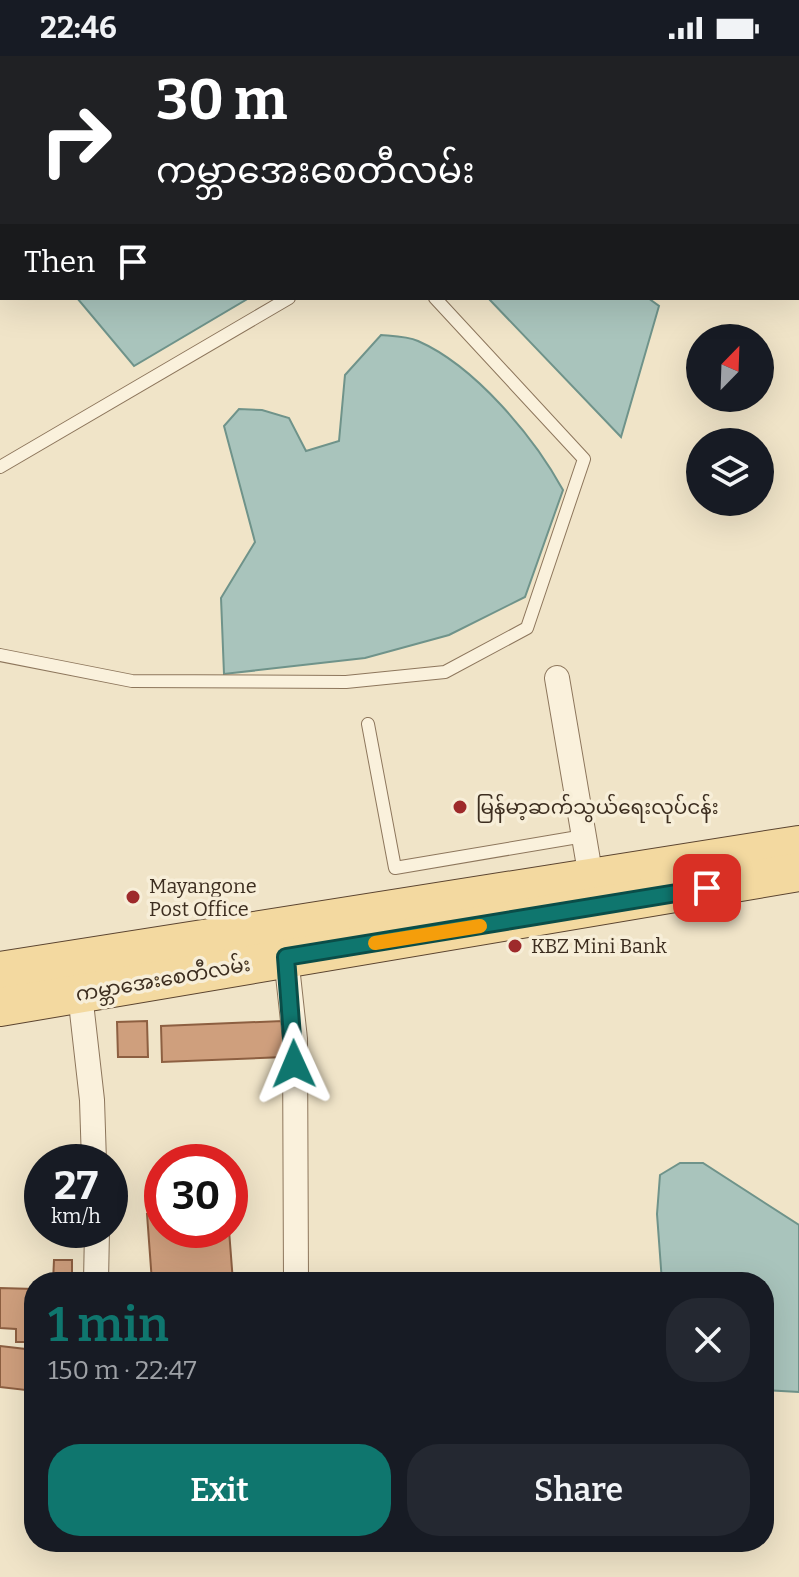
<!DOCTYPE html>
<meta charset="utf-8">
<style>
body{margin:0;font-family:Bitter,"Noto Sans Myanmar",serif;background:#242831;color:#f1f3f6;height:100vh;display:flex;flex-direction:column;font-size:30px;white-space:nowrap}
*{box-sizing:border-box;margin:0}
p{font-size:26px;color:#9ea1a6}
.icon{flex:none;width:44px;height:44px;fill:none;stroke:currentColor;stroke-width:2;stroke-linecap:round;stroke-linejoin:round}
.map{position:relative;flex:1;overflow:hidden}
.sheet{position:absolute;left:24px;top:1216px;width:750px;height:280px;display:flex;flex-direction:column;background:#171b24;border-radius:32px;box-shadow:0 8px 32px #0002}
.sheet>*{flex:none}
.top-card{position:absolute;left:0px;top:0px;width:800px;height:244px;box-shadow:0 8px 32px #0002;background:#202124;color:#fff;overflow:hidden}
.needle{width:52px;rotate:23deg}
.buttons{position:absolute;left:686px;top:268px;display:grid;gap:16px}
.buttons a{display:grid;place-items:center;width:88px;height:88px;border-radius:50%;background:#171b24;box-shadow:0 8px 32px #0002;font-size:40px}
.speed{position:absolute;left:24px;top:1088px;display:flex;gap:16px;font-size:40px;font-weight:700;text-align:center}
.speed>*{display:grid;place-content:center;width:104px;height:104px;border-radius:50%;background:#171b24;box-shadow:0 8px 32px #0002;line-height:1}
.speed small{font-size:20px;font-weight:400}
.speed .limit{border:12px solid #d22;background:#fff;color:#111}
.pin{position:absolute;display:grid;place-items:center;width:68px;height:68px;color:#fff;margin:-34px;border-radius:16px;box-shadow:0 4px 12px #0006}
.me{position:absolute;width:88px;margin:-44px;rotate:359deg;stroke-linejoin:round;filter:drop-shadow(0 0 6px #0008)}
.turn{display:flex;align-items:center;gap:28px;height:168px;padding:0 24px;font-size:36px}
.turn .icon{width:104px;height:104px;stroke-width:2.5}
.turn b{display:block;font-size:56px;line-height:68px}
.then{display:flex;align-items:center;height:76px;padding:0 24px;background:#0003;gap:16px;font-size:30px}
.round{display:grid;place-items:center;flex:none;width:84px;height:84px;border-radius:32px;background:#242831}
.overview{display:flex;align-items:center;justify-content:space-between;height:136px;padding:0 24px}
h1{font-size:48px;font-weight:600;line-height:60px;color:#0f766e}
.action{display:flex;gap:16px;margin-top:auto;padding:16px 24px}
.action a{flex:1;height:92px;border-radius:32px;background:#0f766e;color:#fff;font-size:32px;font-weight:600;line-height:92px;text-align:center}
.action a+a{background:#242831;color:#f1f3f6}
.status{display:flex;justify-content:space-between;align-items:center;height:56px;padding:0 40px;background:#171b24;direction:ltr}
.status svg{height:22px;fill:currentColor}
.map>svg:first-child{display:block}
.water{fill:#a9c4bc;stroke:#6f938a;stroke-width:2}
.building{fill:#cf9f7d;stroke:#8d5f41;stroke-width:2}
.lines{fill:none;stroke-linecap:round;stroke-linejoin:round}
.lane-casing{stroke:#8d765c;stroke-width:14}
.street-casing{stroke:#8d765c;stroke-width:26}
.primary-casing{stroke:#5b4430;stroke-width:40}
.lane{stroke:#faf1dc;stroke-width:12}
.street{stroke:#faf1dc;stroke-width:24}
.primary{stroke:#f3d9a0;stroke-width:38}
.route-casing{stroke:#0a4d48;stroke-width:20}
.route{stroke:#0f766e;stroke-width:14}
.slow{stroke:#f59e0b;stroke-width:14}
.poi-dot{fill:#9e2a2b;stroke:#f7eed8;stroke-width:3}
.labels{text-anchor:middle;stroke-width:7;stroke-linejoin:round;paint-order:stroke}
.poi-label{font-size:20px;fill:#3d2e20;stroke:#f7eed8;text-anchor:start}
.street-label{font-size:20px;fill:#3d2e20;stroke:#f7eed8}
</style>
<div class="status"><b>22:46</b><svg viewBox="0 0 49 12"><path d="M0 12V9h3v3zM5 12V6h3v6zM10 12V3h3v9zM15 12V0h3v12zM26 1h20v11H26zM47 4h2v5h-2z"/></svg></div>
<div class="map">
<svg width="799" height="1521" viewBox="0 0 799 1521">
<rect width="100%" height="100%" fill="#f0e4c8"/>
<!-- water -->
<g class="water">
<path d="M 77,242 L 249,242 L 134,310 Z"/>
<path d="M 488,242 L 648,242 L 659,250 L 621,381 Z"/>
<path d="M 381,279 C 392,280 407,280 418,285 C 475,310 534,381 563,434 L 525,541 L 449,579 L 365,602 L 224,618 L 221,542 L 255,486 L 224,370 L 239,353 L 262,354 L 289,362 L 306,395 L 339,385 L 345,319 Z"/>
<path d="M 680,1107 L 703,1107 L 799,1169 L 799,1336 L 764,1334 L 764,1226 L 662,1226 L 657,1158 L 660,1119 Z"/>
</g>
<!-- building -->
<g class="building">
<path d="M 147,965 L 148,1001 L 118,1001 L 117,966 Z"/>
<path d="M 282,965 L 284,1001 L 162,1006 L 161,970 Z"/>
<path d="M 162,1157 L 162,1174 L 229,1174 L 233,1226 L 152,1226 L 147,1158 Z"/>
<path d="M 54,1204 L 72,1204 L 72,1226 L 53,1226 Z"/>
<path d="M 0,1232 L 34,1233 L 34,1286 L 16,1286 L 16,1273 L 0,1272 Z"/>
<path d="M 0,1290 L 34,1294 L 34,1335 L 0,1331 Z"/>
</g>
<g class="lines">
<!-- lane casing -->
<g class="lane-casing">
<g id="lane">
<path d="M 243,0 L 246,2"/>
<path d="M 140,2 L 142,0"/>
<path d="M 0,147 L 2,145"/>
<path d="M 0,411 L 289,242"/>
<path d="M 0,599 L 132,625 L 346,626 L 445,616 L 527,572 L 584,403 L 435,242"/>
<path d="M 368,668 L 395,812 L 584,780"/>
</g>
</g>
<!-- street casing -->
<g class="street-casing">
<g id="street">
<path d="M 637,0 L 641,2"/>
<path d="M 15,2 L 17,0"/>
<path d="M 0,21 L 2,18"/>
<path d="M 798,90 L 799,91"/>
<path d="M 557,622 L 591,822"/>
<path d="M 286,901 L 295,983 L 296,1226"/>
<path d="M 80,938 L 92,1044 L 94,1106"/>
<path d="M 96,1226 L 97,1174"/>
</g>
</g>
<!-- primary casing -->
<g class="primary-casing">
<g id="primary">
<path d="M 0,915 L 799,789"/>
<path d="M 0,951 L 799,816"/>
</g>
</g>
<!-- lane -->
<use href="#lane" class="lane"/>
<!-- street -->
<use href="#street" class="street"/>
<!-- primary -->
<use href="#primary" class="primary"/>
</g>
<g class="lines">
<!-- route casing -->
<g class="route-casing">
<path id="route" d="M 294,1008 L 286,901 L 707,832"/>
</g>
<!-- route -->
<use href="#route" class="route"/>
<!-- slow -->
<path class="slow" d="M 375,887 L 480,870"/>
</g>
<!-- markers -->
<g class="poi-dot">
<circle cx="460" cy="751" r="8"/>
<circle cx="133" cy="841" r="8"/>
<circle cx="515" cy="890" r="8"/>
</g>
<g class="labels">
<!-- poi labels -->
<g class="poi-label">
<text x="476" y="758">မြန်မာ့ဆက်သွယ်ရေးလုပ်ငန်း</text>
<text x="149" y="837">Mayangone<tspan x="149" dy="23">Post Office</tspan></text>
<text x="531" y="897">KBZ Mini Bank</text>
</g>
<!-- street labels -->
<g class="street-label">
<text transform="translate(163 923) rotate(-10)" y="7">ကမ္ဘာအေးစေတီလမ်း</text>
</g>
</g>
</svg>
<div class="buttons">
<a><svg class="needle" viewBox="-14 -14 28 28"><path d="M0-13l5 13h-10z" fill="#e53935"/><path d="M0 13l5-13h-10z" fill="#9ea1a6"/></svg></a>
<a><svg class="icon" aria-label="layers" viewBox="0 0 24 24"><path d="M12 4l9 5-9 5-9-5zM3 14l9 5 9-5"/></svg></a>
</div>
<div class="speed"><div>27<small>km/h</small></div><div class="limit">30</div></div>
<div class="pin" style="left:707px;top:832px;background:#d93025"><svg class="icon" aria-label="arrive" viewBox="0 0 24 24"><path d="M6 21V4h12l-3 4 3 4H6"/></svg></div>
<svg class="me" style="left:294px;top:1008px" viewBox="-20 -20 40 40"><path d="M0-17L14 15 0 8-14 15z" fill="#0f766e" stroke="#fff" stroke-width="4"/></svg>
<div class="top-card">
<div class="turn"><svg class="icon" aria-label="right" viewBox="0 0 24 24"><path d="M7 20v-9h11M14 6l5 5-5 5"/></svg><div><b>30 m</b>ကမ္ဘာအေးစေတီလမ်း</div></div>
<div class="then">Then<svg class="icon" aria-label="arrive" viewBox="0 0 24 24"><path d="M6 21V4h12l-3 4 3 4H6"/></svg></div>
</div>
<section class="sheet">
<div class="overview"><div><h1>1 min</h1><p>150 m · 22:47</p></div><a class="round"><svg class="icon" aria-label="close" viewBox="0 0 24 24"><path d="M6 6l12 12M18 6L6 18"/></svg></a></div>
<div class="action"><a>Exit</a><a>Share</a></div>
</section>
</div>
